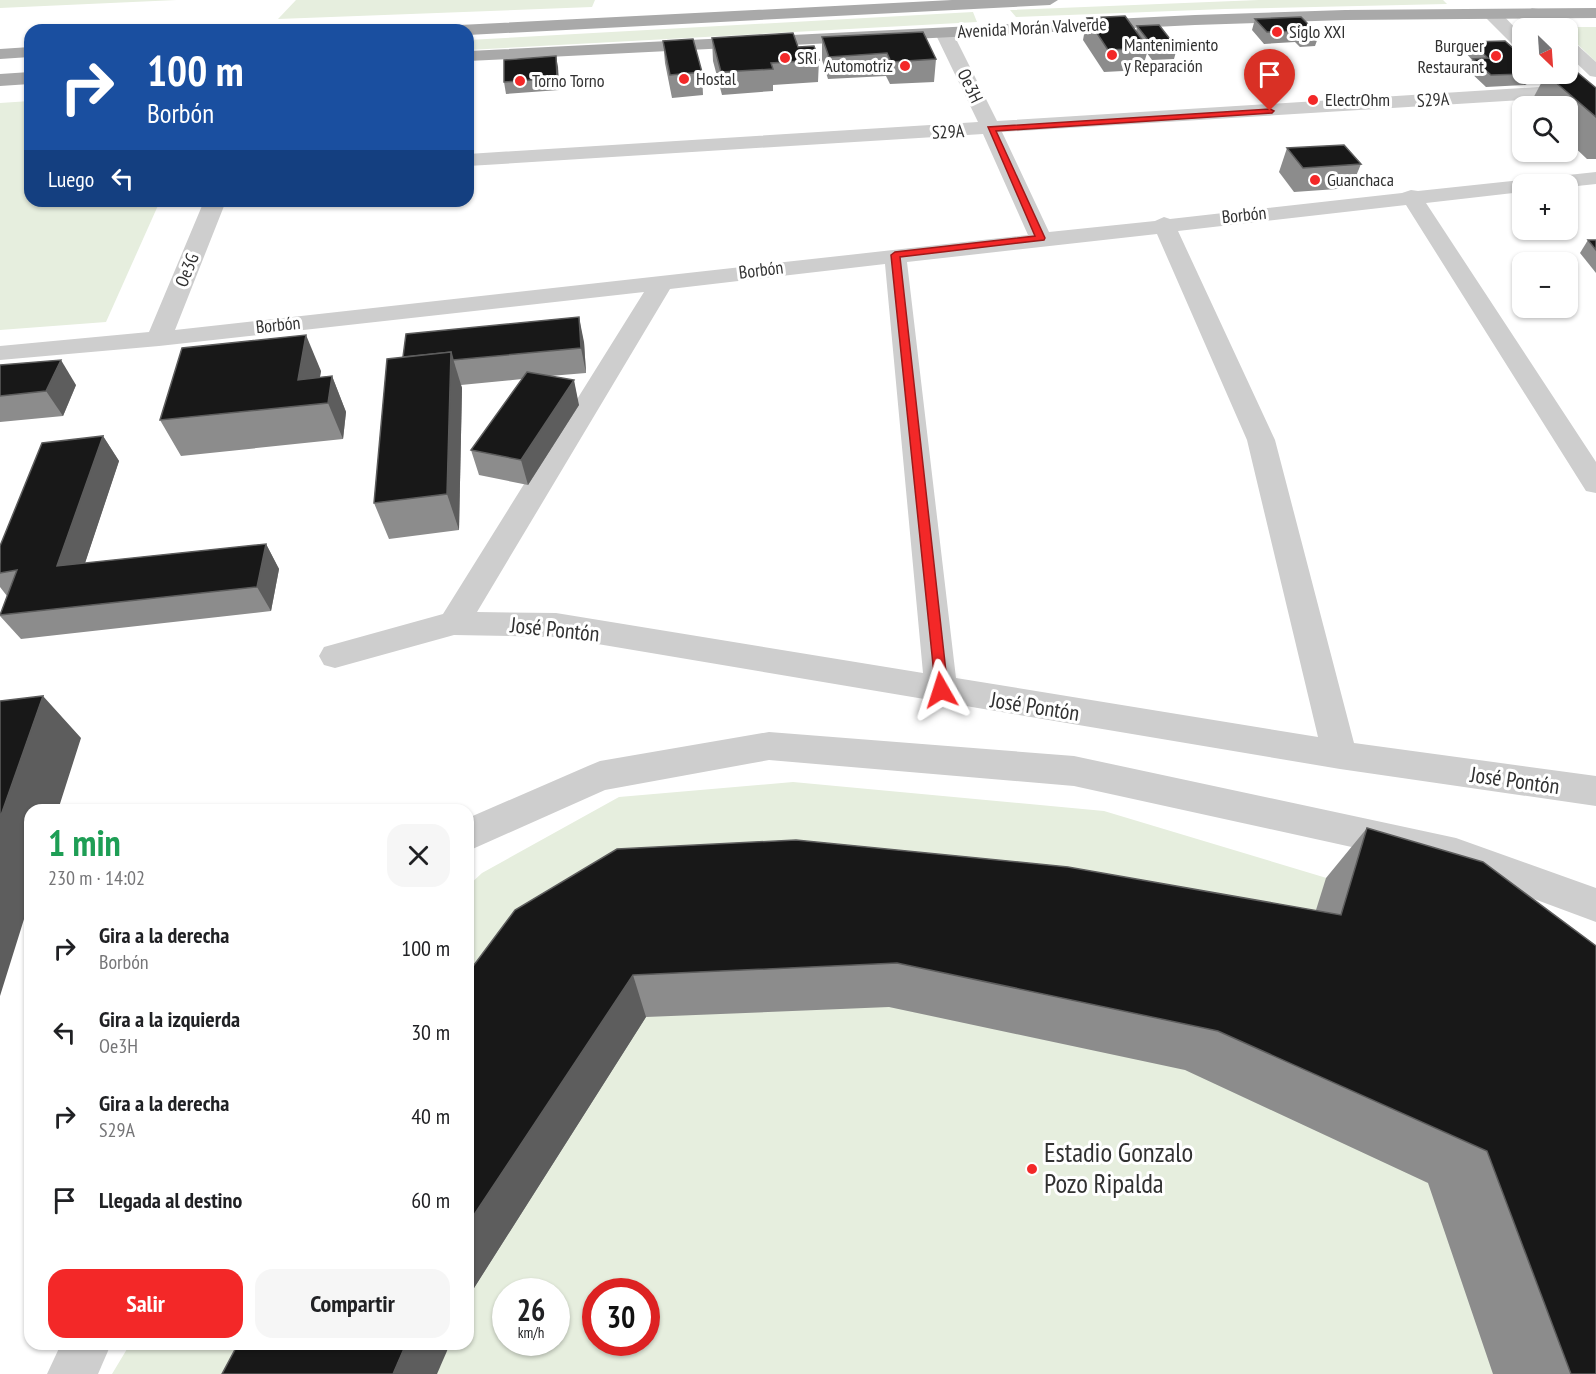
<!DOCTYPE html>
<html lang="es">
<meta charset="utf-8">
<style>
body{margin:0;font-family:"PT Sans Narrow",sans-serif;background:#f6f6f6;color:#202124;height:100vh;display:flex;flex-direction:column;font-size:22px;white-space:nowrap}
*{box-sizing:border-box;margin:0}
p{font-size:20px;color:#757577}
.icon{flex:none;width:33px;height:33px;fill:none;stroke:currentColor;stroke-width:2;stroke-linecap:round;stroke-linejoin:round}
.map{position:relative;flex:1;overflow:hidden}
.panel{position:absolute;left:24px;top:804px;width:450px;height:546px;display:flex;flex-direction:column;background:#fff;border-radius:18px;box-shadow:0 2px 4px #0004}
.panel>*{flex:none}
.top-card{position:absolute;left:24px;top:24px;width:450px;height:183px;border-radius:18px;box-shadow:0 2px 4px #0004;background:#1a4fa0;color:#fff;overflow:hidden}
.needle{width:39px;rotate:155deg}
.fabs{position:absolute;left:1512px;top:18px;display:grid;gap:12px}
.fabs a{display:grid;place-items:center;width:66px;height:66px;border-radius:12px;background:#fff;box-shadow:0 2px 4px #0004;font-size:30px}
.speed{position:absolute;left:492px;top:1278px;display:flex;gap:12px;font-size:30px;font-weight:700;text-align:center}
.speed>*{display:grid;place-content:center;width:78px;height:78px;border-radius:50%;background:#fff;box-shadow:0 2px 4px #0004;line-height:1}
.speed small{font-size:15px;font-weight:400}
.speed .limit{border:9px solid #d22;background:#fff;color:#111}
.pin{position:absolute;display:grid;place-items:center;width:51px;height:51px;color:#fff;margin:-62px -26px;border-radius:50% 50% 50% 0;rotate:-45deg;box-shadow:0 0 6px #0007}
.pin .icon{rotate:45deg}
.me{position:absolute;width:66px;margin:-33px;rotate:354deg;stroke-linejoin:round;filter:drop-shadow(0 0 4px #0008)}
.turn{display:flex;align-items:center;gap:21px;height:126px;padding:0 24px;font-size:27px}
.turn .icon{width:78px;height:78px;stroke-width:2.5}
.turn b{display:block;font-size:42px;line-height:51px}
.then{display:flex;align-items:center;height:57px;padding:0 24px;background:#0003;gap:12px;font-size:22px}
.round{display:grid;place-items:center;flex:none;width:63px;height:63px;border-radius:18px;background:#f6f6f6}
.head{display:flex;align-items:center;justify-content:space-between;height:102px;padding:0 24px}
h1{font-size:36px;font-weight:800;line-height:45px;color:#1e9e55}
.button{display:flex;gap:12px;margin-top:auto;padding:12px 24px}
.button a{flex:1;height:69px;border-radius:18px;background:#f32828;color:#fff;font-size:24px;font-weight:800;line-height:69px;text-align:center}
.button a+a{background:#f6f6f6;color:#202124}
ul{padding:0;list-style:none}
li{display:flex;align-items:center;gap:18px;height:84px;padding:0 24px}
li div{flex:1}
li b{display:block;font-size:22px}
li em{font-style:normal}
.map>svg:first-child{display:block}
.green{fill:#e6eede;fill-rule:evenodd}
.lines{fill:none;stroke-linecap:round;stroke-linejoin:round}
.minor{fill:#cecece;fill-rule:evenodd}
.major{fill:#a9a9a9;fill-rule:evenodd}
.wall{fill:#8c8c8c}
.shaded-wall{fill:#5d5d5d}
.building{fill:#181818;stroke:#5d5d5d;stroke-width:1.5}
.route{fill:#f32828;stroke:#9e1a1a;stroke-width:1.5}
.poi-dot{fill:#f32828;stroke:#fff;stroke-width:2}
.labels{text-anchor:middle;stroke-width:6;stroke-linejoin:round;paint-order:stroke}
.far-street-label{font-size:18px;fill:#313131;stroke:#fff}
.far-poi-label{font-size:18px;fill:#313131;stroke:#fff;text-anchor:start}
.street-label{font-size:22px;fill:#313131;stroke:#fff}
.near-poi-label{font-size:27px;fill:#313131;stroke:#fff;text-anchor:start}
</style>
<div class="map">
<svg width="1596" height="1374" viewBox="0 0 1596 1374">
<rect width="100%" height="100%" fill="#fff"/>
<!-- green -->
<g class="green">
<path d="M 0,0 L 177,0 L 0,8 Z"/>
<path d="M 296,0 L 595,0 L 592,7 L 278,19 Z"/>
<path d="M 1259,0 L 1443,0 L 1447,4 L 1225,9 L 1016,17 L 1010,10 Z"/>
<path d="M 973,12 L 977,22 L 468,50 L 468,40 Z"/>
<path d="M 1566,27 L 1596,27 L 1596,62 L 1570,37 Z"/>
<path d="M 30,101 L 30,201 L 160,201 L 106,322 L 0,330 L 0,103 Z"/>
<path d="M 793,782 L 1104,811 L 1433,910 L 1596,1374 L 112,1374 L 130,1344 L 468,1344 L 468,886 L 482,873 L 619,797 ZM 506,1292 L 556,1292 L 556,1342 L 506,1342 ZM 596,1292 L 646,1292 L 646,1342 L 596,1342 Z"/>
</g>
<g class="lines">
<!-- minor -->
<g class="minor">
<path d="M 1532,8 L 1538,9 L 1557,28 L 1539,28 L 1524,13 Z"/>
<path d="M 1492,9 L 1498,10 L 1522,35 L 1522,49 L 1516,48 L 1486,18 L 1484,14 L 1486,10 Z"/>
<path d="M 944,28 L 950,29 L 953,33 L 997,121 L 1571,85 L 1578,87 L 1580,91 L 1578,95 L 1571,97 L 1002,132 L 1049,232 L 1155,221 L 1164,217 L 1170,219 L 1402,193 L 1411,190 L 1418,191 L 1596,172 L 1596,184 L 1568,187 L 1568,184 L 1522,184 L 1522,192 L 1426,203 L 1596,462 L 1596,493 L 1586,491 L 1406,205 L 1178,231 L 1275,440 L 1354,743 L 1596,776 L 1596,806 L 1340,769 L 556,637 L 454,635 L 335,668 L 324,665 L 319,656 L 324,647 L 443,614 L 644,292 L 159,346 L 0,360 L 0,346 L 149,332 L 204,201 L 226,201 L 175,330 L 1028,235 L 983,134 L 468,166 L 468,154 L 978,122 L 935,33 L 938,29 ZM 1157,234 L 1247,440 L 1318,737 L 956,678 L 907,262 ZM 885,264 L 923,673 L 556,613 L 477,612 L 670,289 Z"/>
<path d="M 1568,41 L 1574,42 L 1596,62 L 1596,77 L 1590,76 L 1568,55 Z"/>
<path d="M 769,732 L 1074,756 L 1456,838 L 1596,888 L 1596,922 L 1456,870 L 1074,786 L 769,760 L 605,790 L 468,851 L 468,818 L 588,766 L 600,761 Z"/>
<path d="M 61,1344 L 111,1344 L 98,1374 L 47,1374 Z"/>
</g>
<!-- major -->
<g class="major">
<path d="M 952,0 L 1058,0 L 1050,5 L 468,35 L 468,30 L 450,30 L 453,26 L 459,25 Z"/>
<path d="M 1596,8 L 1596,18 L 1345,20 L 1195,25 L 468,61 L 468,51 L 1195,15 L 1345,10 Z"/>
<path d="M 30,47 L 30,57 L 0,59 L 0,49 Z"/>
<path d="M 30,72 L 30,84 L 0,86 L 0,74 Z"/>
</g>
</g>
<!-- wall -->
<g class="wall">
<path d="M 1087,18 L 1136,32 L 1137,26 L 1177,48 L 1174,59 L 1152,60 L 1147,53 L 1142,70 L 1104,72 L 1083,40 Z"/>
<path d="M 1255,19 L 1319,35 L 1315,46 L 1300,47 L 1295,42 L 1264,44 L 1252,30 Z"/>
<path d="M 822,37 L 936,59 L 934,82 L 890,84 L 886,76 L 828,79 L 822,60 Z"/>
<path d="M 712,38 L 798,47 L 819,60 L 818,82 L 773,85 L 773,91 L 722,95 L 713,61 Z"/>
<path d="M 663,41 L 702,72 L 703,95 L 672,98 L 665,63 Z"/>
<path d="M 1471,42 L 1537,74 L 1532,82 L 1524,85 L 1486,87 L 1468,70 L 1472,60 L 1466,53 Z"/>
<path d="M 558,67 L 559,90 L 506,94 L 504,82 Z"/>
<path d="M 1546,74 L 1596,88 L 1596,159 L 1587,159 L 1568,141 L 1568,106 L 1529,106 Z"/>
<path d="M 1287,148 L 1361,164 L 1351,188 L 1294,192 L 1279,172 Z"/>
<path d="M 1588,240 L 1596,240 L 1596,273 L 1580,253 Z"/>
<path d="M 584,342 L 586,373 L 550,376 L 579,405 L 528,485 L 479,475 L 471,450 L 522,379 L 461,385 L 462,388 L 459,530 L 389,539 L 374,503 L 387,359 Z"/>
<path d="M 0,365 L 76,385 L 63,416 L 0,422 Z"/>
<path d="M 321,371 L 320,377 L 332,376 L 346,412 L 343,439 L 181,456 L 160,420 Z"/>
<path d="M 103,436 L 119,461 L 85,563 L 266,544 L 279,569 L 271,611 L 21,639 L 0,616 L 7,596 L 0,587 L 0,546 Z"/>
<path d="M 1367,828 L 1596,1374 L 1493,1374 L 1428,1183 L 1185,1070 L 889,1007 L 646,1017 L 474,1288 L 468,973 L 1316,910 L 1326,878 Z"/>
</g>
<!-- shaded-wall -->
<g class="shaded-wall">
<path d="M 556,56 L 558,67 L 559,90 L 557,78 Z"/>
<path d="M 1530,74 L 1537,74 L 1532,82 L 1524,85 Z"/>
<path d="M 579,317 L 584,342 L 586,373 L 581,348 Z"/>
<path d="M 306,335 L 321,371 L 315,404 L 298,380 Z"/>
<path d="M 451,352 L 462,388 L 459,530 L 447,494 Z"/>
<path d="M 61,360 L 76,385 L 63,416 L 46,391 Z"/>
<path d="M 332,376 L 346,412 L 343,439 L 328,403 Z"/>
<path d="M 574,380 L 579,405 L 528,485 L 521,460 Z"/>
<path d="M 103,436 L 119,461 L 76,590 L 57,566 Z"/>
<path d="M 266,544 L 279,569 L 271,611 L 257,587 Z"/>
<path d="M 43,696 L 81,738 L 58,810 L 30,810 L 30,900 L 0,996 L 0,818 Z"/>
<path d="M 633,975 L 646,1017 L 474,1288 L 468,1301 L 468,1224 Z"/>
<path d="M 406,1344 L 450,1344 L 437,1374 L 393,1374 Z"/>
</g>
<!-- building -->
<g class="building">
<path d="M 1125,16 L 1148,48 L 1108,50 L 1087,18 Z"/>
<path d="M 1301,17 L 1319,35 L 1304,36 L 1299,31 L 1267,32 L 1255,19 Z"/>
<path d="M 1159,25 L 1177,48 L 1155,49 L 1137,26 Z"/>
<path d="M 923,32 L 936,59 L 891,62 L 887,53 L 829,57 L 822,37 Z"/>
<path d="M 793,33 L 798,47 L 814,46 L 819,60 L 771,63 L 773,69 L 721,72 L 712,38 Z"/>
<path d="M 693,39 L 702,72 L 670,75 L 663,41 Z"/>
<path d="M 1505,41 L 1522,56 L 1522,74 L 1530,74 L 1491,75 L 1473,59 L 1488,58 L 1471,42 Z"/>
<path d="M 556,56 L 557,78 L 504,82 L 504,60 Z"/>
<path d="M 1578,73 L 1596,88 L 1596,117 L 1546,74 Z"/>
<path d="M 1344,145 L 1361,164 L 1303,168 L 1287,148 Z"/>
<path d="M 1588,240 L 1596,240 L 1596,250 Z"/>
<path d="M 579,317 L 581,348 L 453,360 L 451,352 L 403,357 L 406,334 Z"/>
<path d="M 306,335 L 298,380 L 332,376 L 328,403 L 160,420 L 182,348 Z"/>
<path d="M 451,352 L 447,494 L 374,503 L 387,359 Z"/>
<path d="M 61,360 L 46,391 L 0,396 L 0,365 Z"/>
<path d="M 527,372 L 574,380 L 521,460 L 471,450 Z"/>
<path d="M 103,436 L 57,566 L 266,544 L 257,587 L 0,615 L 17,570 L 0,573 L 0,546 L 42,443 Z"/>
<path d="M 43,696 L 0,818 L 0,701 Z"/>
<path d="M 1367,828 L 1483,862 L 1596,946 L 1596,1374 L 1571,1374 L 1487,1151 L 1218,1031 L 897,963 L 633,975 L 468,1224 L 468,973 L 515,910 L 617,849 L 796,840 L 1068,867 L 1341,915 Z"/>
<path d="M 238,1344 L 406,1344 L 393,1374 L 222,1374 Z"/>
</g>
<!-- route -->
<path class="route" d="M 1270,109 L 1274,111 L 1272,113 L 996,131 L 1045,238 L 1044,240 L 900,257 L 948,690 L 946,694 L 936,694 L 891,255 L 895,252 L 1035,236 L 988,127 Z"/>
<!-- markers -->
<g class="poi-dot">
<circle cx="1277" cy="32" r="6"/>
<circle cx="1112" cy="55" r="6"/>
<circle cx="1496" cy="56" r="6"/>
<circle cx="785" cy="58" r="6"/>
<circle cx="905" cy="66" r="6"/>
<circle cx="684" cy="79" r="6"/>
<circle cx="520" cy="81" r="6"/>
<circle cx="1313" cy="100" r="6"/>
<circle cx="1315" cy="180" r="6"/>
<circle cx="1032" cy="1169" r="6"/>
</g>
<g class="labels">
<!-- far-street labels -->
<g class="far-street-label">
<text transform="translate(1032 28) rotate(-3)" y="6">Avenida Morán Valverde</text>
<text transform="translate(970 86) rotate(64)" y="6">Oe3H</text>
<text transform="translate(1433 100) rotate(-4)" y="6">S29A</text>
<text transform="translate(948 132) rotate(-3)" y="6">S29A</text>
<text transform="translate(1244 215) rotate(-6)" y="6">Borbón</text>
<text transform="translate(187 270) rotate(-68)" y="6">Oe3G</text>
<text transform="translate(761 270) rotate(-7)" y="6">Borbón</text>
<text transform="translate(278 325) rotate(-6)" y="6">Borbón</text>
</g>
<!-- far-poi labels -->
<g class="far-poi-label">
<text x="1289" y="38">Siglo XXI</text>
<text x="1124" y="51">Mantenimiento<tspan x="1124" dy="21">y Reparación</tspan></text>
<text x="1484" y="52" text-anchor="end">Burguer<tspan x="1484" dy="21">Restaurant</tspan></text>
<text x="797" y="64">SRI</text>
<text x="893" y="72" text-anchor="end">Automotriz</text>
<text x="696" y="85">Hostal</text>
<text x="532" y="87">Torno Torno</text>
<text x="1325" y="106">ElectrOhm</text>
<text x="1327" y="186">Guanchaca</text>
</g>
<!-- street labels -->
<g class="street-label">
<text transform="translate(555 629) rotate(6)" y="8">José Pontón</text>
<text transform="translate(1035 706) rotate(9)" y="8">José Pontón</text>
<text transform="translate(1515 780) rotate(8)" y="8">José Pontón</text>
</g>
<!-- near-poi labels -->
<g class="near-poi-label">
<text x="1044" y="1162">Estadio Gonzalo<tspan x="1044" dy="31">Pozo Ripalda</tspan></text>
</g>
</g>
</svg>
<div class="fabs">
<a><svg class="needle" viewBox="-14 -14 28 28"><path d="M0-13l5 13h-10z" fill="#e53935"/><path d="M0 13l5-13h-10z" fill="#757577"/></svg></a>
<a><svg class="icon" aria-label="search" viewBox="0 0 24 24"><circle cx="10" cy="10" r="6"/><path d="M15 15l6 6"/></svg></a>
<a>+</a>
<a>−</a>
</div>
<div class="speed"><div>26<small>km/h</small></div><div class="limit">30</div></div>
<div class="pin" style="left:1270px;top:111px;background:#d93025"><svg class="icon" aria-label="arrive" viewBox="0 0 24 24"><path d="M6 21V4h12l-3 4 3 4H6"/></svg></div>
<svg class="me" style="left:941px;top:690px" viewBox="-20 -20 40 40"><path d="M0-17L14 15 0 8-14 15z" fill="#f32828" stroke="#fff" stroke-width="4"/></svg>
<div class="top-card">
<div class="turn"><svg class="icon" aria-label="right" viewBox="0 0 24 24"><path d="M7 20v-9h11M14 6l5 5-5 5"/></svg><div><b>100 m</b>Borbón</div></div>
<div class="then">Luego<svg class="icon" aria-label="left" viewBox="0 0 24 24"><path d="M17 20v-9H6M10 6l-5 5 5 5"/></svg></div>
</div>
<section class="panel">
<div class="head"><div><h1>1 min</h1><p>230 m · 14:02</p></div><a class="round"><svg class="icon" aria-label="close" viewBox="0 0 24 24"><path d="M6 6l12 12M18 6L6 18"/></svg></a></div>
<ul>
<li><svg class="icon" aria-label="right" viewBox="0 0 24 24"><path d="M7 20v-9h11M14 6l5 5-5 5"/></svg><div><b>Gira a la derecha</b><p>Borbón</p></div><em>100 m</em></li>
<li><svg class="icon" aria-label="left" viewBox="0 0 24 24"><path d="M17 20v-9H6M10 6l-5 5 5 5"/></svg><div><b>Gira a la izquierda</b><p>Oe3H</p></div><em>30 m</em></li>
<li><svg class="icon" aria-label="right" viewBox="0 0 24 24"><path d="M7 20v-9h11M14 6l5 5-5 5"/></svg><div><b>Gira a la derecha</b><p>S29A</p></div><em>40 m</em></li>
<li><svg class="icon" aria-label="arrive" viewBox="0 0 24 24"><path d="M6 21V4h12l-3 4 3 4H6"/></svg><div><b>Llegada al destino</b></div><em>60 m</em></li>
</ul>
<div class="button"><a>Salir</a><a>Compartir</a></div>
</section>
</div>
